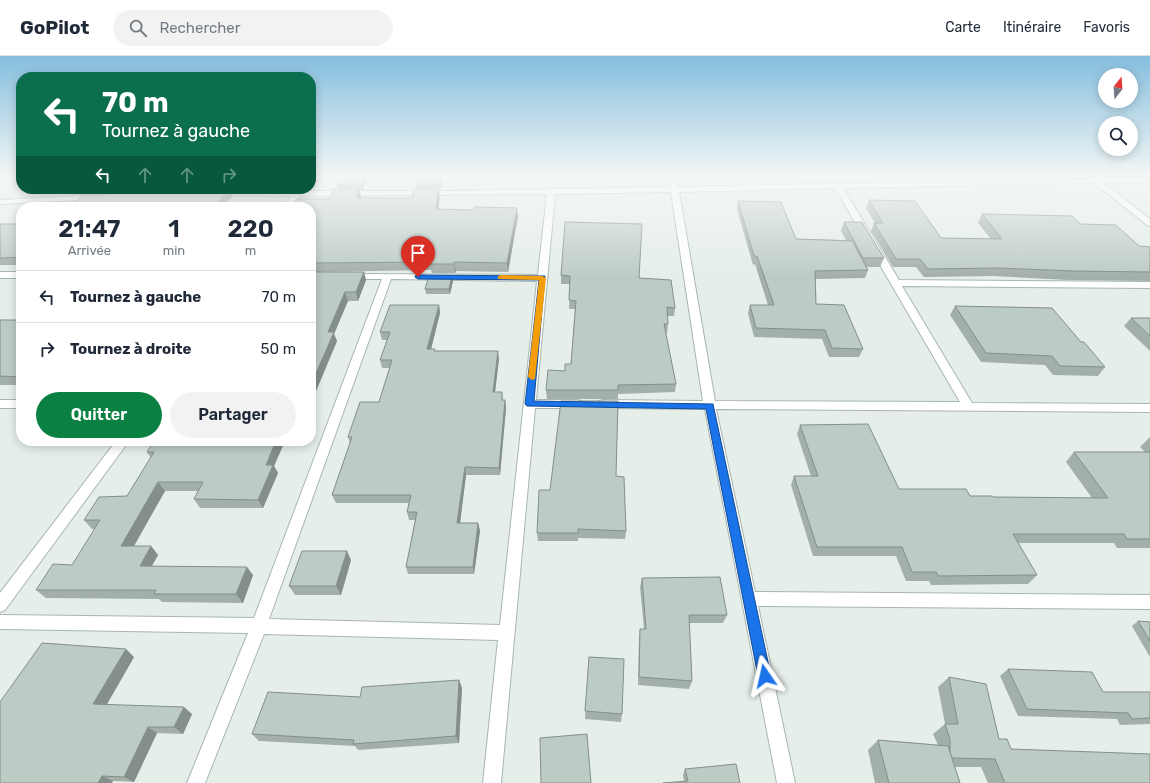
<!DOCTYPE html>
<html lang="fr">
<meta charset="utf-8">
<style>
body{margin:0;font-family:Rubik,sans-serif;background:#f2f2f3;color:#1f2937;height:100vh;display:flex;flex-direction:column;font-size:15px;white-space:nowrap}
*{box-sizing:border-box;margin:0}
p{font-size:13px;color:#747a83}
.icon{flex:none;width:22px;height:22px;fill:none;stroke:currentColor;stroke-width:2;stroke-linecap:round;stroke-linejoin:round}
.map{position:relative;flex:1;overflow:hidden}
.sheet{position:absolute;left:16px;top:146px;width:300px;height:244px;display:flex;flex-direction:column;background:#fff;border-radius:16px;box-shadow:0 2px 10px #0003}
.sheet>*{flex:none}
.hud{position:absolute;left:16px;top:16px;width:300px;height:122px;border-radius:16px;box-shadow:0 2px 10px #0003;background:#0b6e4f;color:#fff;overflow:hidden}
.needle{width:26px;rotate:17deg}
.tools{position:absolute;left:1098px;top:12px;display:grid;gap:8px}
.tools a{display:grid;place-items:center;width:40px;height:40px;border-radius:50%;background:#fff;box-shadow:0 2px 10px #0003;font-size:20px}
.pin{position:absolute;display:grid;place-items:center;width:34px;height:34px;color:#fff;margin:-41px -17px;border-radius:50% 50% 50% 0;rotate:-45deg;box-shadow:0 0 4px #0007}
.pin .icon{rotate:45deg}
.me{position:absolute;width:44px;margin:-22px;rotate:349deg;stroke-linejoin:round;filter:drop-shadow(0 0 3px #0008)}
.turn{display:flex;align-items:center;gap:14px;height:84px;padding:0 20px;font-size:18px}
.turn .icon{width:52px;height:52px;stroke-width:2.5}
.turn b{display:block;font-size:28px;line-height:34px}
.lanes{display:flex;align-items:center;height:38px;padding:0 20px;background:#0003;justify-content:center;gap:20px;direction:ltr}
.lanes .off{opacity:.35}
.eta{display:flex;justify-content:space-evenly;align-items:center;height:68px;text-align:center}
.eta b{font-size:24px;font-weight:600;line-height:28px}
.action{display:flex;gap:8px;margin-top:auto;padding:8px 20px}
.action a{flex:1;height:46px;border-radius:24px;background:#0b8043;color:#fff;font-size:16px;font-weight:600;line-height:46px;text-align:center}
.action a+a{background:#f2f2f3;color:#1f2937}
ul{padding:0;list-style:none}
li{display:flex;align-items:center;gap:12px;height:52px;padding:0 20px;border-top:1px solid #e0e1e3}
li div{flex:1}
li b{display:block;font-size:15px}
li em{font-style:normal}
header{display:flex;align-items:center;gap:24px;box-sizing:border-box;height:56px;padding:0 20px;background:#fff;border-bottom:1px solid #e0e1e3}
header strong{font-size:19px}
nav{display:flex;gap:22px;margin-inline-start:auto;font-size:14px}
.search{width:280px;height:36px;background:#f2f2f3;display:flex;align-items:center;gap:10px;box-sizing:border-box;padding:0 14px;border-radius:22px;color:#747a83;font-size:15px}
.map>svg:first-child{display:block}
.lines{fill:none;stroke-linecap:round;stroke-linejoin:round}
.street-casing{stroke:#a8b6af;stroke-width:2}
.street{fill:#fff;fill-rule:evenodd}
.wall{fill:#a3afa9}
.shaded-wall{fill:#848e8a}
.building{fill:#bdcbc5;stroke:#848e8a}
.route{fill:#1a73e8;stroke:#114b97}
.slow{fill:#f59e0b}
</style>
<header>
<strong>GoPilot</strong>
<div class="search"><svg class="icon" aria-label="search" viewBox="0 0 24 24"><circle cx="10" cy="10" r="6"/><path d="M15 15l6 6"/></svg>Rechercher</div>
<nav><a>Carte</a><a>Itinéraire</a><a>Favoris</a></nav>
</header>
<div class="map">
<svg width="1150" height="727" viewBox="0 0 1150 727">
<rect width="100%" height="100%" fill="#e5eee9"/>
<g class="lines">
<!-- street casing -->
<g class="street-casing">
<g id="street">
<path d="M 668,119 L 676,119 L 678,131 L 1091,123 L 1094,121 L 1098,122 L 1150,122 L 1150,126 L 1104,127 L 1150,163 L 1150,170 L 1147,169 L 1094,127 L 843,132 L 899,224 L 1150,226 L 1150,232 L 902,230 L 972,347 L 1150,348 L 1150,356 L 716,353 L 755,536 L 1150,539 L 1150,553 L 758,550 L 795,727 L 777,727 L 705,353 L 603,352 L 599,351 L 597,348 L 599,345 L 603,344 L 703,345 L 671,136 L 555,138 L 536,344 L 577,344 L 581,345 L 583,348 L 581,351 L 577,352 L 535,352 L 501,727 L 483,727 L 498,584 L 264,578 L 205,727 L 187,727 L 248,577 L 0,573 L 0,559 L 254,562 L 382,223 L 350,223 L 345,220 L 347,218 L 538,219 L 547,138 L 299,140 L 292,151 L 284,151 L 291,140 L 215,139 L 212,139 L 212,135 L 449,135 L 670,131 ZM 835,132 L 960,346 L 715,345 L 679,136 ZM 391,223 L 537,225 L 500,569 L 269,563 Z"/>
<path d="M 95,139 L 99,141 L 98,143 L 0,148 L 0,144 Z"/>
<rect x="0" y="216" width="21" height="6"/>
<rect x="0" y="344" width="21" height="8"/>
<path d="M 116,385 L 129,385 L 5,554 L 0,556 L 0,537 Z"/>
</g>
</g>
<!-- street -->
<use href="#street" class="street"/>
</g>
<!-- wall -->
<g class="wall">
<path d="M 367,119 L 363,134 L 360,134 L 361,142 L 412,142 L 417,133 L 416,128 L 442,124 L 441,133 L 438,133 L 440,140 L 438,153 L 518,160 L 508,216 L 456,215 L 455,217 L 432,217 L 431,214 L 313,216 L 364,216 L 366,224 L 358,245 L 348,245 L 334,278 L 337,285 L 311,347 L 311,151 L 330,143 L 338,133 L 337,129 Z"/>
<path d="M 89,133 L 283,133 L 282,134 L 190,134 L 232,141 L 92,138 Z"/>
<path d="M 869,144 L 941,182 L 991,183 L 978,167 L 982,158 L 1080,168 L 1139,190 L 1150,191 L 1150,225 L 1068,224 L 993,220 L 924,221 L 916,211 L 893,211 L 871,175 L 874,167 L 875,167 L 866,152 Z"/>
<path d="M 738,145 L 796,183 L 846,184 L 841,175 L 844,166 L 884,202 L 880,211 L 866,211 L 868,214 L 865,222 L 815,223 L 816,248 L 863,293 L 859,301 L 829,301 L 822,283 L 754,281 L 748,257 L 750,249 L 768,249 L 755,208 L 753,209 L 737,153 Z"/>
<rect x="0" y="168" width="21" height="41"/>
<path d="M 561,219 L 639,222 L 675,252 L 674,260 L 667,260 L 668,268 L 667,277 L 666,277 L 676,328 L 675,336 L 618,338 L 618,343 L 547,343 L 546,334 L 571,308 L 575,253 L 569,253 L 570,228 L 561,228 Z"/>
<path d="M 452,220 L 453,225 L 450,238 L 426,238 L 425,233 Z"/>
<path d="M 439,249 L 440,257 L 431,293 L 435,293 L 435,295 L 499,303 L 495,336 L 502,336 L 503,344 L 505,344 L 506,352 L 500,419 L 466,419 L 460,467 L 478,467 L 480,475 L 474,518 L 408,518 L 406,511 L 415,464 L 409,464 L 407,456 L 409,447 L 336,447 L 332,439 L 350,387 L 348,381 L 379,346 L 390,312 L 382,312 L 380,304 L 387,284 L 382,284 L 380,276 Z"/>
<path d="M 955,250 L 1081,286 L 1105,311 L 1098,320 L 1053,319 L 1045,309 L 981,306 L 950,259 Z"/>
<path d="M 1131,262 L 1150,262 L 1150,295 L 1124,270 Z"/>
<rect x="0" y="264" width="21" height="65"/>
<path d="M 800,369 L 899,433 L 970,440 L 993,441 L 1092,442 L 1066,406 L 1074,396 L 1145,396 L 1140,391 L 1150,381 L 1150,492 L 1117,492 L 1114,487 L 1018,487 L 1037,519 L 1028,528 L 931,529 L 929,525 L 906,525 L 896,500 L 813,500 L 791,429 L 794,420 L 811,420 L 797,378 Z"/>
<path d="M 154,385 L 285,385 L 274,410 L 278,417 L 263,452 L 200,452 L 194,443 L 198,435 L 165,435 L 133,490 L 151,490 L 158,499 L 152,510 L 253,519 L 243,547 L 162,546 L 159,543 L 46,542 L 36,534 L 72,509 L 95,473 L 92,473 L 84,464 L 127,440 L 151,402 L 147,396 Z"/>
<path d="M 616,420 L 626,475 L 625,483 L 578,482 L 578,485 L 538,485 L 537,477 L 550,434 Z"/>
<path d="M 351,504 L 341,539 L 295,539 L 289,530 Z"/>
<path d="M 642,522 L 727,559 L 723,567 L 689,567 L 692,625 L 689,633 L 638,629 L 639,581 L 640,573 L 644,573 L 640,531 Z"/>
<path d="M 1138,565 L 1150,566 L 1150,601 L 1132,570 Z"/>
<path d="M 134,601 L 107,648 L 192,658 L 183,678 L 157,677 L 134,726 L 113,725 L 0,727 Z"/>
<path d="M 589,601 L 622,658 L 621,666 L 585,663 Z"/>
<path d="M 1008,613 L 1103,636 L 1150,636 L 1150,668 L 1120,669 L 1117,663 L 1018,660 L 1000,620 Z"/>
<path d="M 949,621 L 999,683 L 1011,693 L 1150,727 L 988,727 L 981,711 L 955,711 L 960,727 L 875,727 L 868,694 L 878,684 L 938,689 L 933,678 L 945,668 L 938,631 Z"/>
<path d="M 459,624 L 462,632 L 459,687 L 358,694 L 355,690 L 259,685 L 252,678 L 360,641 Z"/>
<path d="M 685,713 L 740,727 L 684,725 L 683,719 Z"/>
</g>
<!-- shaded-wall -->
<g class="shaded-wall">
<path d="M 365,119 L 367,119 L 363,134 L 362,129 Z"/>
<path d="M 441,120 L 442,124 L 441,133 L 440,128 Z"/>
<path d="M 438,132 L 440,140 L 437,162 L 436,153 Z"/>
<path d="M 359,133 L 361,141 L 359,150 L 357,142 Z"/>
<path d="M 230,134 L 232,141 L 223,151 L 213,151 Z"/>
<path d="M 517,152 L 518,160 L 508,216 L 507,207 Z"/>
<path d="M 454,206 L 456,215 L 455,217 L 454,208 Z"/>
<path d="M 364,216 L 366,224 L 358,245 L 356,236 Z"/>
<path d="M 452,220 L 453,225 L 450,238 L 449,233 Z"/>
<path d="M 345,236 L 348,245 L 334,278 L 337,285 L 311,347 L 311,329 L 328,276 Z"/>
<path d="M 439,249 L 440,257 L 429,301 L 427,293 Z"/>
<path d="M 498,295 L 499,303 L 494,344 L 493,336 Z"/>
<path d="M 505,344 L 506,352 L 500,419 L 499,412 Z"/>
<path d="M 276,385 L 285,385 L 274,410 L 278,417 L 263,452 L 258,444 L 266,409 Z"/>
<path d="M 465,411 L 466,419 L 459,475 L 457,467 Z"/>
<path d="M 158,426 L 165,435 L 129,499 L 121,490 Z"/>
<path d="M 478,467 L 480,475 L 474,518 L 473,511 Z"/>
<path d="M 151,490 L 158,499 L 147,518 L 140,510 Z"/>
<path d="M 347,495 L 351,504 L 341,539 L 336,530 Z"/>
<path d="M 247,511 L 253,519 L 243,547 L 236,538 Z"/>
<path d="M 126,593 L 134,601 L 103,655 L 93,648 Z"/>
<path d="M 459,624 L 462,632 L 459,687 L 456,680 Z"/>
<path d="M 184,651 L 192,658 L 183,678 L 174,671 Z"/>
<path d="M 148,671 L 157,677 L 134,726 L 124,721 Z"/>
<path d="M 102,720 L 113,725 L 112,727 L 98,727 Z"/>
</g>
<!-- building -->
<g class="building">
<path d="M 341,119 L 365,119 L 362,129 L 337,129 Z"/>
<path d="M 441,120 L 440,128 L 416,128 L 417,121 Z"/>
<path d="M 438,132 L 436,153 L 474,154 L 475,151 L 517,152 L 507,207 L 454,206 L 454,208 L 430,208 L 431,206 L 311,207 L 311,151 L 292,151 L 297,143 L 330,143 L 333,133 L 359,133 L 357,142 L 412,142 L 414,133 Z"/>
<path d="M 190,134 L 230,134 L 213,151 L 71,151 L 82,139 Z"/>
<path d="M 869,144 L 915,145 L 941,182 L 1002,183 L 982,158 L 1072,160 L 1080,168 L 1116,169 L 1139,190 L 1150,191 L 1150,216 L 1074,215 L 998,212 L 928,213 L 920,203 L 896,203 L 874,167 L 883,167 Z"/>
<path d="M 738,145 L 781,146 L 796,183 L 852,185 L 868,214 L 815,215 L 816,248 L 844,249 L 863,293 L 832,292 L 825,274 L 756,272 L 750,249 L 774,249 L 757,200 L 754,200 Z"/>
<path d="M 565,166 L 642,168 L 639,222 L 671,224 L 675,252 L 667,251 L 668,268 L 664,268 L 676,328 L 618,329 L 618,334 L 546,334 L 548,314 L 565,315 L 565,308 L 571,308 L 576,245 L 569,244 L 570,220 L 561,219 Z"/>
<path d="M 844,166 L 862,166 L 884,202 L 863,202 Z"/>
<path d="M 0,168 L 21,168 L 21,201 L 0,202 Z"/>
<path d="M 311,216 L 364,216 L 356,236 L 345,236 L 328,276 L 334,276 L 311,329 Z"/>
<path d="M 429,220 L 452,220 L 449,233 L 425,233 Z"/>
<path d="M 390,249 L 439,249 L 427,293 L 435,293 L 434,295 L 498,295 L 493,336 L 502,336 L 502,344 L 505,344 L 499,412 L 465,411 L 457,467 L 478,467 L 473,511 L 406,511 L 417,456 L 407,456 L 411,439 L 332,439 L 352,381 L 348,381 L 360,346 L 379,346 L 392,304 L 380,304 L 390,276 L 380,276 Z"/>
<path d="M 955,250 L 1052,252 L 1081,286 L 1084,286 L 1105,311 L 1060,310 L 1052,300 L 986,297 Z"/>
<path d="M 1131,262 L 1150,262 L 1150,280 Z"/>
<path d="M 0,264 L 21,264 L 21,321 L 0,320 Z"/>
<path d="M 561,345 L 618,345 L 616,420 L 624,421 L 626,475 L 578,473 L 578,477 L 537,477 L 539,434 L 550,434 Z"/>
<path d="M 868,368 L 899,433 L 966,433 L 970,440 L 992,440 L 993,441 L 1108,442 L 1074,396 L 1150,396 L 1150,483 L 1127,483 L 1124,478 L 1013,478 L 1037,519 L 938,520 L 936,516 L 912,516 L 902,491 L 817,491 L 794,420 L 818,420 L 800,369 Z"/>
<path d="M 154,385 L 276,385 L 266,409 L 273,409 L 258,444 L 194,443 L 203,426 L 158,426 L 121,490 L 151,490 L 140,510 L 247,511 L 236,538 L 154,538 L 156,534 L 36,534 L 53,508 L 72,509 L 100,464 L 84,464 L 99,441 L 127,440 L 154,396 L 147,396 Z"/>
<path d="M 302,495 L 347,495 L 336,530 L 289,530 Z"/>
<path d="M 720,521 L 727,559 L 689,559 L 692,625 L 639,621 L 640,573 L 646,573 L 642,522 Z"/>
<path d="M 1138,565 L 1150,566 L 1150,585 Z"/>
<path d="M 42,587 L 126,593 L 93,648 L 184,651 L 174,671 L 148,671 L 124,721 L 102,720 L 98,727 L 0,727 L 0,646 Z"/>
<path d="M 589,601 L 624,603 L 622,658 L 585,655 Z"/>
<path d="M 1008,613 L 1092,616 L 1103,636 L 1150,636 L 1150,662 L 1132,663 L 1128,657 L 1027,653 Z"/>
<path d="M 949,621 L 986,628 L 999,683 L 1007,683 L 1011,693 L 1150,698 L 1150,727 L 1005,727 L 995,703 L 952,702 L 950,697 L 950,683 L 945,668 L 958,668 Z"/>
<path d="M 459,624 L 456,680 L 353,688 L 354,684 L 252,678 L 268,636 L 360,641 L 362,631 Z"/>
<path d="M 587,678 L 591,727 L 541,727 L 540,682 Z"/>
<path d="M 878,684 L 948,690 L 960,727 L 889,727 Z"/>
<path d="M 736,708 L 740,727 L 663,727 L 688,725 L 685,713 Z"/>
</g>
<!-- sky -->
<linearGradient id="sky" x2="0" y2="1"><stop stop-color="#85bede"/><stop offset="0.54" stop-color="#f3f7f5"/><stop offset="1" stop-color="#f3f7f5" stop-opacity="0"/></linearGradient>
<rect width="1150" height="221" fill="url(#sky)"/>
<!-- route -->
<path class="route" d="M 416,219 L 545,220 L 534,345 L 713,348 L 771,620 L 769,624 L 765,626 L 760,624 L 758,620 L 706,353 L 527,350 L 525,348 L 539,224 L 418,223 L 415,221 Z"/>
<!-- slow -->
<path class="slow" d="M 501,219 L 542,220 L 546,222 L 535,323 L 532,324 L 528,321 L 539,224 L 498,223 L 498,220 Z"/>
</svg>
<div class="tools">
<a><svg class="needle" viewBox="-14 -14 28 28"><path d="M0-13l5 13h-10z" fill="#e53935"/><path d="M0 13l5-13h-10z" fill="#747a83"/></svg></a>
<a><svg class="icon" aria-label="search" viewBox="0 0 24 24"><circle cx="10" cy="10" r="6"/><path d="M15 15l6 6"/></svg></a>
</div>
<div class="pin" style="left:418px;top:221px;background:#d93025"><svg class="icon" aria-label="arrive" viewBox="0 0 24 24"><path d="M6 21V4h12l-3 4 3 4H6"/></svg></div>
<svg class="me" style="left:765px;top:620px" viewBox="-20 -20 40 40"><path d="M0-17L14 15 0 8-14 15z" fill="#1a73e8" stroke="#fff" stroke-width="4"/></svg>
<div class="hud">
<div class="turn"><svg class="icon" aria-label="left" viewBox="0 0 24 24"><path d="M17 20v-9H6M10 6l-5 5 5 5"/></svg><div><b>70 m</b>Tournez à gauche</div></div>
<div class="lanes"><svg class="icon" aria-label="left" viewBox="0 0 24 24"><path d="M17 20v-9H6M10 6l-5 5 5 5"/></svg><svg class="icon off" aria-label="ahead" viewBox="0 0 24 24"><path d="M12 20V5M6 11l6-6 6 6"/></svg><svg class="icon off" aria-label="ahead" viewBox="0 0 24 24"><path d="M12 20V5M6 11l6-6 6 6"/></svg><svg class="icon off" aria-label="right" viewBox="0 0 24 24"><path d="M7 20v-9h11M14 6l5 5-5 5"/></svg></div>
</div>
<section class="sheet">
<div class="eta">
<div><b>21:47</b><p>Arrivée</p></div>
<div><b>1</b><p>min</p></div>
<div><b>220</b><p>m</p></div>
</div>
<ul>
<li><svg class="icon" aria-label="left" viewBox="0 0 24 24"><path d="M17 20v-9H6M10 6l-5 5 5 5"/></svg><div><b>Tournez à gauche</b></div><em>70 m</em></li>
<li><svg class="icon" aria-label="right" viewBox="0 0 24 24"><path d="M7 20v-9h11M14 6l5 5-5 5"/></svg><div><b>Tournez à droite</b></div><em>50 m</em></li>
</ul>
<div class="action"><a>Quitter</a><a>Partager</a></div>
</section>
</div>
